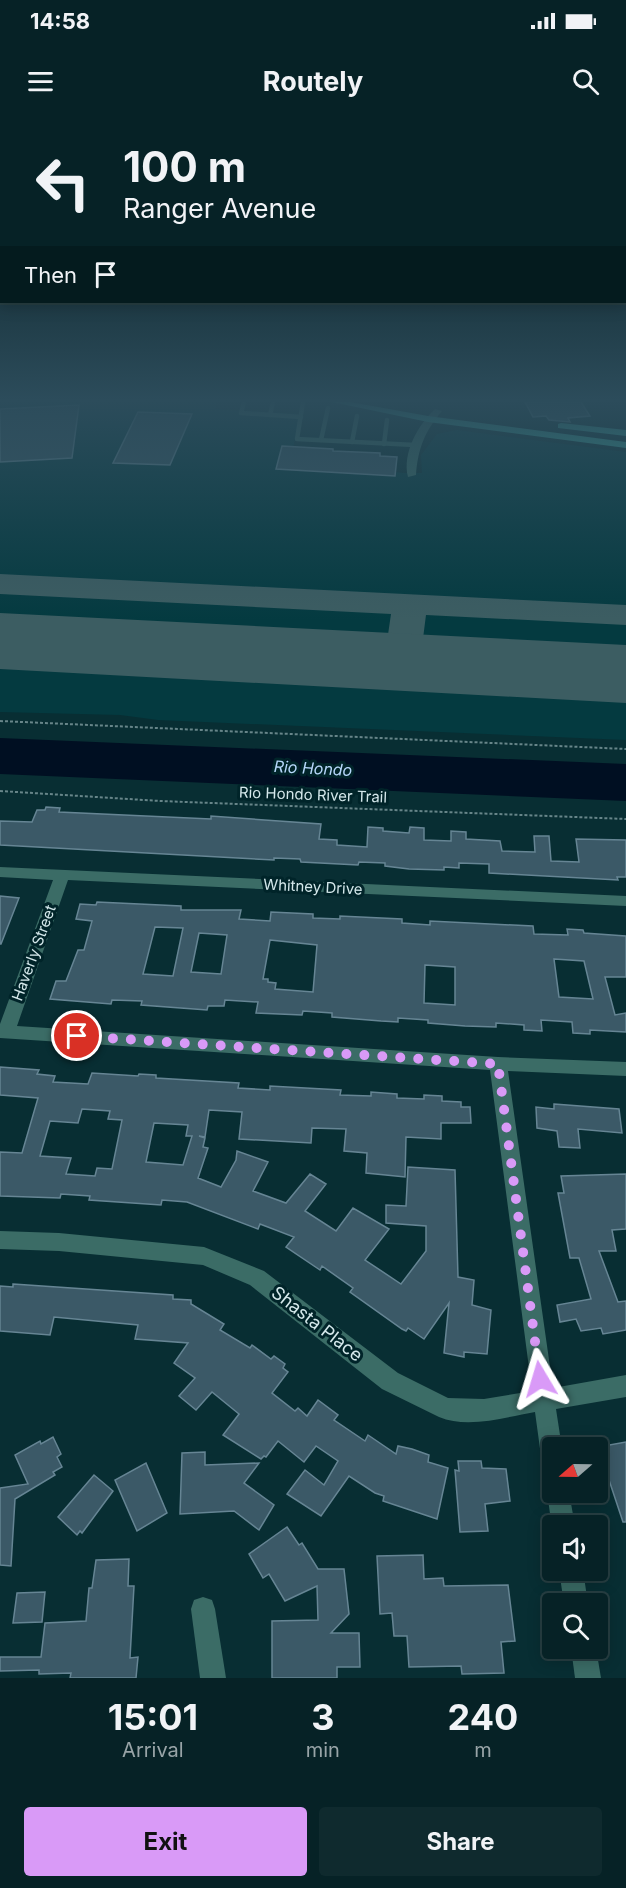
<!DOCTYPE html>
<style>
body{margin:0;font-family:Inter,sans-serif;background:#0f2a2e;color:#f1f3f6;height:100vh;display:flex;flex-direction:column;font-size:22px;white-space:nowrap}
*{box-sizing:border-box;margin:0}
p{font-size:20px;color:#98a4a7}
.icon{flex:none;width:33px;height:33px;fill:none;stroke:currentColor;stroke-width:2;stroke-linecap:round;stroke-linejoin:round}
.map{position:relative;height:1558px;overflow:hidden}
.sheet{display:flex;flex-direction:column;background:#062226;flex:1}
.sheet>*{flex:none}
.banner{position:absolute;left:0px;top:0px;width:627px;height:183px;box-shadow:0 3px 15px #0003,0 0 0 2px #273f43;background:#062226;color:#f1f3f6;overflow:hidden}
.needle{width:39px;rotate:250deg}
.buttons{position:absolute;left:542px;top:1317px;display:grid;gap:12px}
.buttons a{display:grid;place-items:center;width:66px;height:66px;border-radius:6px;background:#062226;box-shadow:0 3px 15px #0003,0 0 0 2px #273f43;font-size:30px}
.pin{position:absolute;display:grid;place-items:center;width:51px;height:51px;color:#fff;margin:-26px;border:3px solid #fff;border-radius:50%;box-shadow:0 2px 6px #0007}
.me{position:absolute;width:66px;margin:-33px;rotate:353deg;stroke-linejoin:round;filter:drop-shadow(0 0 4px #0008)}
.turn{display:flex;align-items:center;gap:21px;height:126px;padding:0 24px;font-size:27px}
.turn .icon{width:78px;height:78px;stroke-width:2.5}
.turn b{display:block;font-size:42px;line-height:51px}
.then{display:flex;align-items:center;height:57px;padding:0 24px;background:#0003;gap:12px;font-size:22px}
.eta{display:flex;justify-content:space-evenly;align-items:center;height:102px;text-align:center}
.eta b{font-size:36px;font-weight:700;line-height:42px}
.primary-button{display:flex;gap:12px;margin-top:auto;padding:12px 24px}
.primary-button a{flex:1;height:69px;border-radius:6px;background:#d99af7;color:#111;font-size:24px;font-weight:700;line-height:69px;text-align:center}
.primary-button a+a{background:#0f2a2e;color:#f1f3f6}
.status{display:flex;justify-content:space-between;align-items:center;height:42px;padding:0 30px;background:#062226;direction:ltr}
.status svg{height:16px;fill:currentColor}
header{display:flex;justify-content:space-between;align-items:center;height:78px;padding:0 24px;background:#062226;font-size:27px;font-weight:700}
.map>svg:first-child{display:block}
.built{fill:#043a40}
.water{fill:#000f22}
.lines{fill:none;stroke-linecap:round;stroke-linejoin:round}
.taxiway{fill:#3c5d62;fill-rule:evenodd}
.runway{fill:#3c5d62;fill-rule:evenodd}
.building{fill:#3b5967;stroke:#668594;stroke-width:1.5;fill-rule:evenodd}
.path{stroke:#678589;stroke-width:2;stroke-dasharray:3 2;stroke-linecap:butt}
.service{stroke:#3b6c66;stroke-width:4.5}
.minor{fill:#3b6c66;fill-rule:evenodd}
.primary{fill:#3dafa3;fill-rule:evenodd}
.route{stroke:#d99af7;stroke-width:10;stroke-dasharray:0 18}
.labels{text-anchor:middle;stroke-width:6;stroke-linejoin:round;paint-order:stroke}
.street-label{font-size:15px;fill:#d4e8eb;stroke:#002429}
.water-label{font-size:16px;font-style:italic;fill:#b6d7fa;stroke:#002429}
.near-street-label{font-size:18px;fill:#d4e8eb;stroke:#002429}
</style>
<div class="status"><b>14:58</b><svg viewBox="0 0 49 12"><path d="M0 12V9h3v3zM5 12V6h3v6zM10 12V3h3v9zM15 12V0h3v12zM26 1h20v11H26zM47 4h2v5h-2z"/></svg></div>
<header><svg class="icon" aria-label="menu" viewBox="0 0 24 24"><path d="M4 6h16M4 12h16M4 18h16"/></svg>Routely<svg class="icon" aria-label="search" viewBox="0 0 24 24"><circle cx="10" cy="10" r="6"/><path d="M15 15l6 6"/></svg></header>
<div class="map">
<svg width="626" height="1558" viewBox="0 0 626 1558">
<rect width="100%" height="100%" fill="#082e33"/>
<!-- built -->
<path class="built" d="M 0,282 L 217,282 L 215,289 L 300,294 L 291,339 L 403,353 L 422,353 L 421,335 L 437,314 L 457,310 L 626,332 L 626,620 L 158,600 L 120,595 L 0,592 Z"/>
<!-- water -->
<path class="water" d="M 0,618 L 626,644 L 626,681 L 0,654 Z"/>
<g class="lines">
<!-- taxiway -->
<path class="taxiway" d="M 0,454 L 626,485 L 626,505 L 426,495 L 420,542 L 415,550 L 402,553 L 389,550 L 384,542 L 391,494 L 0,474 Z"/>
<!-- runway -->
<path class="runway" d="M 0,493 L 626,525 L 626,583 L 0,549 Z"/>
</g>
<!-- building -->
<g class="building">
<path d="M 525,282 L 581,282 L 590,296 L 568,298 L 570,302 L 549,300 L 546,296 L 533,297 Z"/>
<path d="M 79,285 L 72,338 L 0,342 L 0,289 Z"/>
<path d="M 138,292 L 192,294 L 170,345 L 113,343 Z"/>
<path d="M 282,326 L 333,329 L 333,331 L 380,333 L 380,336 L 397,337 L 395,356 L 276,349 Z"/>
<path d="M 46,687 L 60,688 L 59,692 L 211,699 L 211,696 L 321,704 L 319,719 L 337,720 L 337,725 L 367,727 L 368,707 L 383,708 L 383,711 L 409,713 L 410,707 L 424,708 L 424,720 L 451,721 L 451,711 L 466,712 L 466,719 L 500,721 L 502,731 L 535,732 L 534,716 L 549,716 L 551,741 L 579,742 L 576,719 L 626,720 L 626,757 L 617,757 L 618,760 L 489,753 L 489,744 L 459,743 L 459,748 L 444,747 L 444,750 L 409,749 L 385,746 L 385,743 L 359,742 L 358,745 L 301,742 L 300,739 L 274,738 L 274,740 L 0,725 L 0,701 L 32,702 L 37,690 L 45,690 Z"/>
<path d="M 0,776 L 19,778 L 1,824 L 0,824 Z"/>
<path d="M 97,782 L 181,786 L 181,790 L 241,790 L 239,799 L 270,801 L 271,792 L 313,794 L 313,798 L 340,799 L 340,796 L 402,799 L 402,803 L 430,805 L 430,801 L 533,806 L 534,814 L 568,815 L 567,809 L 583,810 L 584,813 L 626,816 L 626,857 L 605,857 L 615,895 L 626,893 L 626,912 L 590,910 L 590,914 L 573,913 L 572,902 L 541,900 L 542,911 L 524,910 L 524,905 L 496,903 L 496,907 L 465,906 L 428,903 L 428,900 L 398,898 L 398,902 L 381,901 L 332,897 L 332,893 L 303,891 L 302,895 L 256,893 L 258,882 L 225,880 L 224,886 L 208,886 L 207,890 L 141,885 L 142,881 L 112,880 L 111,884 L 50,879 L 56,861 L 66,861 L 78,830 L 84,830 L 92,801 L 76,799 L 80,784 L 96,785 ZM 155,807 L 183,808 L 173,856 L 143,854 ZM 199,813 L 227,815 L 221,854 L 191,852 ZM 270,820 L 317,825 L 313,872 L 275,869 L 276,863 L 268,862 L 268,859 L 263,859 ZM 554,839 L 584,841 L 593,879 L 559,877 ZM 425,845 L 455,847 L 455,885 L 424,883 Z"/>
<path d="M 0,947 L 39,950 L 37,954 L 55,956 L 53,962 L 88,964 L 92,953 L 138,956 L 139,954 L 156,955 L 156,958 L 239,963 L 238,968 L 270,970 L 270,966 L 341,970 L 340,975 L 371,976 L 371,972 L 397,974 L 397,978 L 424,979 L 424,975 L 442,976 L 442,981 L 461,982 L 461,987 L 470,987 L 471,1003 L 441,1003 L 441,1019 L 406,1017 L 405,1057 L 366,1053 L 367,1033 L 344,1031 L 346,1009 L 312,1008 L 311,1023 L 239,1019 L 242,992 L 209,990 L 205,1017 L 199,1016 L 205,1018 L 203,1027 L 208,1028 L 198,1058 L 221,1067 L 236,1040 L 237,1031 L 268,1042 L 253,1071 L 286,1083 L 310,1054 L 326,1064 L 305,1091 L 336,1111 L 353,1088 L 389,1109 L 365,1140 L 401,1164 L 426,1131 L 426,1106 L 386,1103 L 386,1085 L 406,1086 L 408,1047 L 455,1050 L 458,1157 L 474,1160 L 472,1185 L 491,1190 L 487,1234 L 464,1232 L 464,1237 L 444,1233 L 449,1183 L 424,1219 L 408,1208 L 406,1211 L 402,1209 L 350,1172 L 353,1168 L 322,1146 L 320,1150 L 286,1127 L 294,1117 L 260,1104 L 258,1109 L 187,1082 L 162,1080 L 161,1085 L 89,1080 L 90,1076 L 61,1074 L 60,1078 L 0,1076 L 0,1032 L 22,1033 L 38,978 L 0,975 ZM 82,989 L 110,991 L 108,999 L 122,1000 L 112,1049 L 97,1048 L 95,1056 L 66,1054 L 71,1038 L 40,1036 L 50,1001 L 78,1003 ZM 154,1003 L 188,1005 L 186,1016 L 192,1016 L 183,1045 L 146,1042 Z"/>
<path d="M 554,984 L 619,989 L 622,1013 L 578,1009 L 580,1028 L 559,1027 L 557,1011 L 537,1008 L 536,987 L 554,989 Z"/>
<path d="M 626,1054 L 626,1109 L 612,1110 L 616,1131 L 599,1131 L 618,1182 L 626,1181 L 626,1210 L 603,1214 L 601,1208 L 581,1211 L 576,1199 L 560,1202 L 557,1185 L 591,1179 L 579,1138 L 570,1138 L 558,1073 L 564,1073 L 561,1056 Z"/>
<path d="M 13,1164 L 173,1175 L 173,1179 L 191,1180 L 191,1184 L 224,1204 L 220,1210 L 250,1228 L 252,1225 L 271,1239 L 274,1236 L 285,1244 L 283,1248 L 288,1252 L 272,1273 L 295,1291 L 298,1288 L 307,1296 L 318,1280 L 338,1295 L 334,1300 L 365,1321 L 368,1315 L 396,1334 L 398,1326 L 412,1329 L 429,1335 L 428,1342 L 448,1348 L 437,1399 L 383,1381 L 384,1376 L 375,1373 L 349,1356 L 321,1396 L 287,1374 L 305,1350 L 324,1365 L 338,1341 L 316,1326 L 304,1342 L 278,1321 L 266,1337 L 264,1336 L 261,1339 L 223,1315 L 239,1294 L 212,1272 L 196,1290 L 179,1276 L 195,1258 L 174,1243 L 188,1223 L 135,1219 L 138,1205 L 54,1197 L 50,1215 L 0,1211 L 0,1166 L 13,1167 Z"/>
<path d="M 53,1317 L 61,1334 L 57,1337 L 62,1347 L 53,1352 L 55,1355 L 15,1379 L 11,1446 L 0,1445 L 0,1368 L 28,1364 L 15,1335 L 40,1321 L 41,1324 Z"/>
<path d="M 626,1322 L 626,1402 L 623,1402 L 598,1327 Z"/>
<path d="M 205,1332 L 205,1345 L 259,1343 L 244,1363 L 274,1385 L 259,1410 L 234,1391 L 180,1394 L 182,1333 Z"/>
<path d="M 458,1341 L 481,1341 L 482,1348 L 506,1349 L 510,1381 L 485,1384 L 488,1411 L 460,1412 L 455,1350 L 459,1351 Z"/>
<path d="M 146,1343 L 167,1393 L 137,1411 L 115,1360 Z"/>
<path d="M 94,1355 L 113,1371 L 82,1413 L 80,1411 L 77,1415 L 58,1397 Z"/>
<path d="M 287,1407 L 299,1425 L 302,1423 L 318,1449 L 344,1449 L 349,1494 L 331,1513 L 359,1513 L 360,1547 L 337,1547 L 337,1558 L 272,1558 L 272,1501 L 318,1500 L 317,1466 L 285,1481 L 269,1454 L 263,1458 L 249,1434 Z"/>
<path d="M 423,1435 L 424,1459 L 443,1458 L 444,1466 L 508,1465 L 515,1521 L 501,1522 L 504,1553 L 462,1554 L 461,1546 L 409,1547 L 407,1516 L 394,1516 L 392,1493 L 380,1494 L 377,1436 Z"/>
<path d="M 129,1439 L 128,1466 L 134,1466 L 130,1538 L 138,1537 L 136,1558 L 70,1558 L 71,1553 L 39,1554 L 39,1550 L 0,1551 L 0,1537 L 41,1537 L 45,1503 L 86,1501 L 89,1468 L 92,1468 L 96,1440 Z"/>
<path d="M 45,1472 L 42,1502 L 13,1503 L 17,1473 Z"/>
</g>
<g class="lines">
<!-- path -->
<g class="path">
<path d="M 0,601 L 626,629"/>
<path d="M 0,671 L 160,681 L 626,699"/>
</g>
<!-- service -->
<g class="service">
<path d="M 244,282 L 241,293 L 301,297"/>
<path d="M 303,282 L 297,319 L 415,325"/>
<path d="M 270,295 L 273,282"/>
<path d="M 321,320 L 328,288"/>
<path d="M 352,322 L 357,296"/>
<path d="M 384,324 L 387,300"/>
</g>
<!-- minor -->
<g class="minor">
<path d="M 435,289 L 442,291 C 425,311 418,328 416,355 L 408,357 C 402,333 418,305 435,289 Z"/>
<path d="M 0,747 L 626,776 L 626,786 L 68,760 L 17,906 L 498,937 L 626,942 L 626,956 L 508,951 L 553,1268 L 626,1255 L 626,1277 L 556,1289 L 562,1328 L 552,1328 L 552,1347 L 544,1344 L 541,1336 L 535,1292 C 506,1297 468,1309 439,1297 L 382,1269 L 250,1165 L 203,1145 L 59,1131 L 0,1129 L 0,1111 L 59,1113 L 204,1127 L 264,1151 L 398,1253 L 448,1278 L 484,1279 L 532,1271 L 490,950 L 0,918 L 0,904 L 53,760 L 0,757 Z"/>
<path d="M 552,1363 L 552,1372 L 569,1372 L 575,1406 L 552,1406 L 552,1408 L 547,1372 Z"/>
<path d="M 559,1450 L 583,1450 L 588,1484 L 564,1484 Z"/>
<path d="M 203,1477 L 212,1480 L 215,1489 L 226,1558 L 200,1558 L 191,1489 L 194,1480 Z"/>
<path d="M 571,1528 L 596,1528 L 601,1558 L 575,1558 Z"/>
</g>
<!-- primary -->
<g class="primary">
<path d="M 332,282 L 350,282 L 428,296 L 626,322 L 626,328 L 428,302 Z"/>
<path d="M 561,303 L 626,310 L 626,316 L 558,308 L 558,304 Z"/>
</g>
</g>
<!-- sky -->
<linearGradient id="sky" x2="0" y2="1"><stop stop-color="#04191c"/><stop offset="0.56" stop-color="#2c4c5b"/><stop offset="1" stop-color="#2c4c5b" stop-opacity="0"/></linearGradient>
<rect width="626" height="500" fill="url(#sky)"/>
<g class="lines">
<!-- route -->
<path class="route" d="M 77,916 L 498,944 L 540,1259"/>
</g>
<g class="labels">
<!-- street labels -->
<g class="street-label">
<text transform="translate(313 675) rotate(2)" y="5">Rio Hondo River Trail</text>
<text transform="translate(313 767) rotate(3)" y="5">Whitney Drive</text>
<text transform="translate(34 833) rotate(-70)" y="5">Haverly Street</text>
</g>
<!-- water labels -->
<g class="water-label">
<text transform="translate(313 648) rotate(3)" y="6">Rio Hondo</text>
</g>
<!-- near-street labels -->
<g class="near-street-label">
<text transform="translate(317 1204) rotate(38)" y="6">Shasta Place</text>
</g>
</g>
</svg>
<div class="buttons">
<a><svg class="needle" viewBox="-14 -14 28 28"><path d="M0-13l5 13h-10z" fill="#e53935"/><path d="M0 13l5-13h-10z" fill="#98a4a7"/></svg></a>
<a><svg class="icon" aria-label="sound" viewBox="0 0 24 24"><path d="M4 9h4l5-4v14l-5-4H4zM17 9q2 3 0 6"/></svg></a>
<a><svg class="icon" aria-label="search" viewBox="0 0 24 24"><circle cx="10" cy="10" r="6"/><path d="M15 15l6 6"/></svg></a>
</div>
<div class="pin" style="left:77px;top:916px;background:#d93025"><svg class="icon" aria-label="arrive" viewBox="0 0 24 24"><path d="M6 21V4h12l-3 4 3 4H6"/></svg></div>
<svg class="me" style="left:540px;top:1259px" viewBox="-20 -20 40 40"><path d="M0-17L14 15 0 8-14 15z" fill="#d99af7" stroke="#fff" stroke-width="4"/></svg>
<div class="banner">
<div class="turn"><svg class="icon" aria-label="left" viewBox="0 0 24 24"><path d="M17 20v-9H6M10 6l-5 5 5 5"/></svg><div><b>100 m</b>Ranger Avenue</div></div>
<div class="then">Then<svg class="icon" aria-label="arrive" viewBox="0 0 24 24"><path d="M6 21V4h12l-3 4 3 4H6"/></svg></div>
</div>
</div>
<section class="sheet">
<div class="eta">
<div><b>15:01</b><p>Arrival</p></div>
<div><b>3</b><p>min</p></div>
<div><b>240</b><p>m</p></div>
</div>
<div class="primary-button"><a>Exit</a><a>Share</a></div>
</section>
